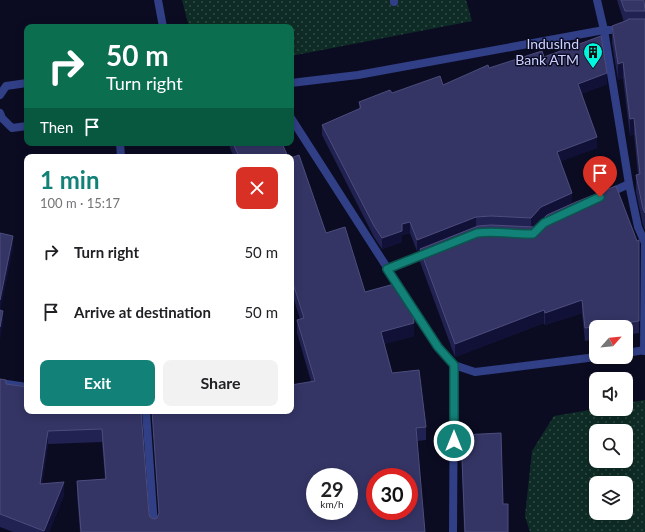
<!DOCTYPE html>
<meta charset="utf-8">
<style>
body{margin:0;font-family:Lato,sans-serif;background:#f2f2f2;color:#202124;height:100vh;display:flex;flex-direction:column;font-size:15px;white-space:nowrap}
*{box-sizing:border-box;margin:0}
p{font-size:13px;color:#757577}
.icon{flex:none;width:22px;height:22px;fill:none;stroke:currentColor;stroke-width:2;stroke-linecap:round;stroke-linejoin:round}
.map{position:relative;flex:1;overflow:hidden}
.drawer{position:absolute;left:24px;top:154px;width:270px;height:260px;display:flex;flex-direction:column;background:#fff;border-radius:8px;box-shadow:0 2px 10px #0003}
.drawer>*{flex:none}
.banner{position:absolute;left:24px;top:24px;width:270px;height:122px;border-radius:8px;box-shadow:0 2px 10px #0003;background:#0b6e4f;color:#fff;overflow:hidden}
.needle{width:26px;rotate:63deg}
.tools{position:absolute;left:589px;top:320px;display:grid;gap:8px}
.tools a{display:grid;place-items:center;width:44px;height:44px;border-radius:8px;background:#fff;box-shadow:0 2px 10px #0003;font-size:20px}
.speed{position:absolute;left:306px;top:468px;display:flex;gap:8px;font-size:20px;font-weight:700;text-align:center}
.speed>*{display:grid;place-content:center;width:52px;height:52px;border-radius:50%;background:#fff;box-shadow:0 2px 10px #0003;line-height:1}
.speed small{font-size:10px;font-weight:400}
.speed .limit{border:6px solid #d22;background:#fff;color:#111}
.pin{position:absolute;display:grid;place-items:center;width:34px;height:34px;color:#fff;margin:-41px -17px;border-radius:50% 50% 50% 0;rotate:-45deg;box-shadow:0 0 4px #0007}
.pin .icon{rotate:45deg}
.me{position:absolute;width:44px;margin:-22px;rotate:0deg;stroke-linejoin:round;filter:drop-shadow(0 0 3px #0008)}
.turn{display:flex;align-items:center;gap:14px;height:84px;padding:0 16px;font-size:18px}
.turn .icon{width:52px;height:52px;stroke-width:2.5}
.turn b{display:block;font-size:28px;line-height:34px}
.then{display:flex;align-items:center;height:38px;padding:0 16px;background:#0003;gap:8px;font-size:15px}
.round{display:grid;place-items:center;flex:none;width:42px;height:42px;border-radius:8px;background:#f2f2f2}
.head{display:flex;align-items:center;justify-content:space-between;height:68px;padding:0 16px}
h1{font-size:24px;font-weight:700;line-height:30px;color:#128178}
.button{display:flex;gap:8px;margin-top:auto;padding:8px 16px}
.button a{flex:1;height:46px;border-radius:8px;background:#128178;color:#fff;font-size:16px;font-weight:700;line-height:46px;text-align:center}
.button a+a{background:#f2f2f2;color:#202124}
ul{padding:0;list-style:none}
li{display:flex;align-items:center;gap:12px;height:60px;padding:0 16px}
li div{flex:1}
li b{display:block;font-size:15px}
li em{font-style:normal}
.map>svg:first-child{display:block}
.green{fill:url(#green-dots);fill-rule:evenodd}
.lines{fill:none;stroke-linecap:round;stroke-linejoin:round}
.minor{stroke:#313f86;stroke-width:8}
.tertiary{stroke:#313f86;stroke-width:8}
.wall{fill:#222252;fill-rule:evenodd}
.shaded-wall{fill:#111137}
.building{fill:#343565;stroke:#4c4d7d;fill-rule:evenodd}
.route-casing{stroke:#0c544e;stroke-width:10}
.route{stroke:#128178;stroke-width:7}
.labels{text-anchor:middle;stroke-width:3;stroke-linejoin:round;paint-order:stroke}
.poi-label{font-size:14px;fill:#ccd1ff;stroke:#0b0c22;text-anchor:end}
</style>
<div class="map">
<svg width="645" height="532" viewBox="0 0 645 532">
<defs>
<pattern id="green-dots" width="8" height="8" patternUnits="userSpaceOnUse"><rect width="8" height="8" fill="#0e2c25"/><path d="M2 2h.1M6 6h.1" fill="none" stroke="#304a46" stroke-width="1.8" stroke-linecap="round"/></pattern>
</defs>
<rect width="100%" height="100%" fill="#0b0c22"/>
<!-- green -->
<g class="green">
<path d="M 182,0 L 466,0 L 472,21 L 291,56 L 291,27 L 189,27 Z"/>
<path d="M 645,400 L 645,532 L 530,532 L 525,516 L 532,451 L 554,416 L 596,409 L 626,409 L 626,403 ZM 596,431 L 626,431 L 626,461 L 596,461 ZM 596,483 L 626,483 L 626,513 L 596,513 Z"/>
</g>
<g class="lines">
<!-- minor -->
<g class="minor">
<path d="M 394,0 L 394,2"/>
<path d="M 604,30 L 629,184 L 638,227 L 645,243"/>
<path d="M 291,118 L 438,347 L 454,365 L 475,372 L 596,357"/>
<path d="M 120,143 L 121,157"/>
<path d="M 609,193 L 629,184"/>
<path d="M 387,269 L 431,252"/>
<path d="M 644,351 L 645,243"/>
<path d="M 626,353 L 645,350"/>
<path d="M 0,383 L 27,387"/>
<path d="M 146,411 L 154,526"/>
<path d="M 453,532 L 454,365"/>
</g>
<!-- tertiary -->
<g class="tertiary">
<path d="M 158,0 L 163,27"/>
<path d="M 597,0 L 604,30"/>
<path d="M 291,83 L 358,75 L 604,30 L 622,30"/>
<path d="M 0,95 L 6,86 L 27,83"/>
<path d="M 0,113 L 2,118 L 12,128 L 27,126"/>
</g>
</g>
<!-- wall -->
<g class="wall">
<path d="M 617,0 L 644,0 L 645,11 L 645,230 L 643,225 L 636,192 L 636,175 L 638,174 L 634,134 L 630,136 L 623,78 L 618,80 L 612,43 L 612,26 L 624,22 Z"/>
<path d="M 544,57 L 607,84 L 581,94 L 597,148 L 560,161 L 572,203 L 637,241 L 639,240 L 639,333 L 626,335 L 626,327 L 596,327 L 596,339 L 585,341 L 582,313 L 545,325 L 544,323 L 455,357 L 420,262 L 420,250 L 417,251 L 410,233 L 402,235 L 402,242 L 382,249 L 374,237 L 322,135 L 322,125 L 359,109 L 359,102 L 392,93 L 443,85 L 489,68 ZM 546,216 L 537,225 L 533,227 L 541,218 Z"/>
<path d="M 230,143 L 282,143 L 288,157 L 234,157 L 230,148 Z"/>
<path d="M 291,158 L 326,233 L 365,292 L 414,336 L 384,344 L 392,373 L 426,427 L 426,440 L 417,441 L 425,532 L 80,532 L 77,494 L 77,481 L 105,479 L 102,442 L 48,444 L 42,484 L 64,495 L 49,532 L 13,532 L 0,527 L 0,379 L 6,384 L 141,411 L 149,514 L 150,517 L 154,519 L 157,518 L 159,515 L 152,411 L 291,411 L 311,381 L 297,333 L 297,320 L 300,319 L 291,290 Z"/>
<path d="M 461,435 L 503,504 L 508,532 L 464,532 Z"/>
</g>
<!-- shaded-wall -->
<g class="shaded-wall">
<path d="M 623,62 L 623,78 L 618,80 L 618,64 Z"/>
<path d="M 607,73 L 607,84 L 578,95 L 578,84 Z"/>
<path d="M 634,118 L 634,134 L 630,136 L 630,119 Z"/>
<path d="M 597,137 L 597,148 L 557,163 L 557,152 Z"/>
<path d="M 572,193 L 572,204 L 541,218 L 531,229 L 531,218 L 541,207 Z"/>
<path d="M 476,217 L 476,228 L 417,251 L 417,240 Z"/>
<path d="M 410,222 L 410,233 L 402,235 L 402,242 L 382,249 L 382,238 L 402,224 Z"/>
<path d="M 13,236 L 13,249 L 0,312 L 0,300 Z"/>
<path d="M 582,300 L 582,313 L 545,325 L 545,313 Z"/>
<path d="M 544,310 L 544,323 L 455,357 L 455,344 Z"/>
<path d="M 3,311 L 3,324 L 0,340 L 0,327 Z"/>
<path d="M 414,323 L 414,336 L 381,345 L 381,332 Z"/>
<path d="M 48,431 L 48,444 L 40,497 L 40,484 Z"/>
<path d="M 64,482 L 64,495 L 49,532 L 44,532 Z"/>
</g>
<!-- building -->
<g class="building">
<path d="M 621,0 L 644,0 L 645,11 L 625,11 Z"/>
<path d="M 628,19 L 645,19 L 645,213 L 643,209 L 636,175 L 640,174 L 634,118 L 630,119 L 623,62 L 618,64 L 612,26 L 628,20 Z"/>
<path d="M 601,36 L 607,73 L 578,84 L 597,137 L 557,152 L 572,193 L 541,207 L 531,218 L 491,216 L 476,217 L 417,240 L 410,222 L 402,224 L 402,231 L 382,238 L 374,226 L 322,125 L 361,108 L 359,102 L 390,90 L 392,93 L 440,76 L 443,85 L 488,65 L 489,68 L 542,51 L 544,57 Z"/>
<path d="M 233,143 L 282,143 L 288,157 L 239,157 Z"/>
<path d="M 299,155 L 326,233 L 345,227 L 365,292 L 398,283 L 411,303 L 414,323 L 381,332 L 392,373 L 419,370 L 426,427 L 416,428 L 425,532 L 81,532 L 77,481 L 106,479 L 102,429 L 48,431 L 40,484 L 64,482 L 44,531 L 0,514 L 0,379 L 6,380 L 6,384 L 27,387 L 27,411 L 141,411 L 149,514 L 150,517 L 154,519 L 157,518 L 159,513 L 152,411 L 291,411 L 291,385 L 315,381 L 297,320 L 304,318 L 291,277 L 291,158 ZM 315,477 L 349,477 L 349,511 L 315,511 ZM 375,477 L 409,477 L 409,511 L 375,511 Z"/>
<path d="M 616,186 L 637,241 L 639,240 L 639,321 L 585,328 L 582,300 L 545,313 L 544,310 L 455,344 L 420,249 L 478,226 L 491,225 L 534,227 L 537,225 L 547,215 L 576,202 Z"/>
<path d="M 0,233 L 13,236 L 0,300 Z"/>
<path d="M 0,310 L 3,311 L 0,327 Z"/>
<path d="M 501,433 L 503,504 L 508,504 L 508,532 L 465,532 L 461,435 Z"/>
</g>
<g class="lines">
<!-- route casing -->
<g class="route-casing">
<path id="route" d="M 454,441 L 454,365 L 438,347 L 387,269 L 477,233 C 496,230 514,235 533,234 L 544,223 L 600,197"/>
</g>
<!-- route -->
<use href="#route" class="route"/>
</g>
<!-- icons -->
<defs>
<g id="building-pin" transform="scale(1)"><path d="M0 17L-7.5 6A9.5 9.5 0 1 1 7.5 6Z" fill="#00f7de" stroke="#0b0c22"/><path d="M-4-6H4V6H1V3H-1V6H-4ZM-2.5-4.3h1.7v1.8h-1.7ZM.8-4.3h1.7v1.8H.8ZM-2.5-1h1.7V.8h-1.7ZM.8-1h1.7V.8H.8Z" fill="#111"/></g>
</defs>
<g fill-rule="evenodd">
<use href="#building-pin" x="593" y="52"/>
</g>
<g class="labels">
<!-- poi labels -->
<g class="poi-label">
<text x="579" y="49">IndusInd<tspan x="579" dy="16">Bank ATM</tspan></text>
</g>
</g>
</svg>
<div class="tools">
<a><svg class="needle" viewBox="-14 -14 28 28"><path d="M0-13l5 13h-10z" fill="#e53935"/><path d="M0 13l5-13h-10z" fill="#757577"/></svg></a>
<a><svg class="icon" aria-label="sound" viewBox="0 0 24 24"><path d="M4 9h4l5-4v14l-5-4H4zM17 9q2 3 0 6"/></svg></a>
<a><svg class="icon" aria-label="search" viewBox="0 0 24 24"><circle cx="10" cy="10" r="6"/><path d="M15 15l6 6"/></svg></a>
<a><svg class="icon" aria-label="layers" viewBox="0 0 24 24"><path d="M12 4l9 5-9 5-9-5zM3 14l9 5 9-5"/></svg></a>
</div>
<div class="speed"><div>29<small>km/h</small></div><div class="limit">30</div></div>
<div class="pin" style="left:600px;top:197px;background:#d93025"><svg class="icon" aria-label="arrive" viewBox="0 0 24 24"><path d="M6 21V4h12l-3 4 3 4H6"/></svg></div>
<svg class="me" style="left:454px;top:441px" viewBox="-20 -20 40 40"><circle r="17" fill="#128178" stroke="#fff" stroke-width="3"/><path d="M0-11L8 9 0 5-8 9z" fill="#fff"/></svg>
<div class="banner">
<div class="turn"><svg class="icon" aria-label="right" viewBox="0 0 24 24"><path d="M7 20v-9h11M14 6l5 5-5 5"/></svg><div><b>50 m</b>Turn right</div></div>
<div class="then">Then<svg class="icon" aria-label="arrive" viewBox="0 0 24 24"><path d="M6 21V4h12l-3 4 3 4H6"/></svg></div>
</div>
<section class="drawer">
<div class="head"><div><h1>1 min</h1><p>100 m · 15:17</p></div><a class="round" style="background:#d93025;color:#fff"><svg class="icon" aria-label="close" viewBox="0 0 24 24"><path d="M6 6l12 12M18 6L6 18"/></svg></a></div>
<ul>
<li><svg class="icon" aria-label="right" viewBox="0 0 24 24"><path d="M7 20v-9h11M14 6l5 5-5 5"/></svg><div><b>Turn right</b></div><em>50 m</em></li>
<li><svg class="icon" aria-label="arrive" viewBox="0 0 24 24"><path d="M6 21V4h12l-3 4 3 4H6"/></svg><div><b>Arrive at destination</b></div><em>50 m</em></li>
</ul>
<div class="button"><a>Exit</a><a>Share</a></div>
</section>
</div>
